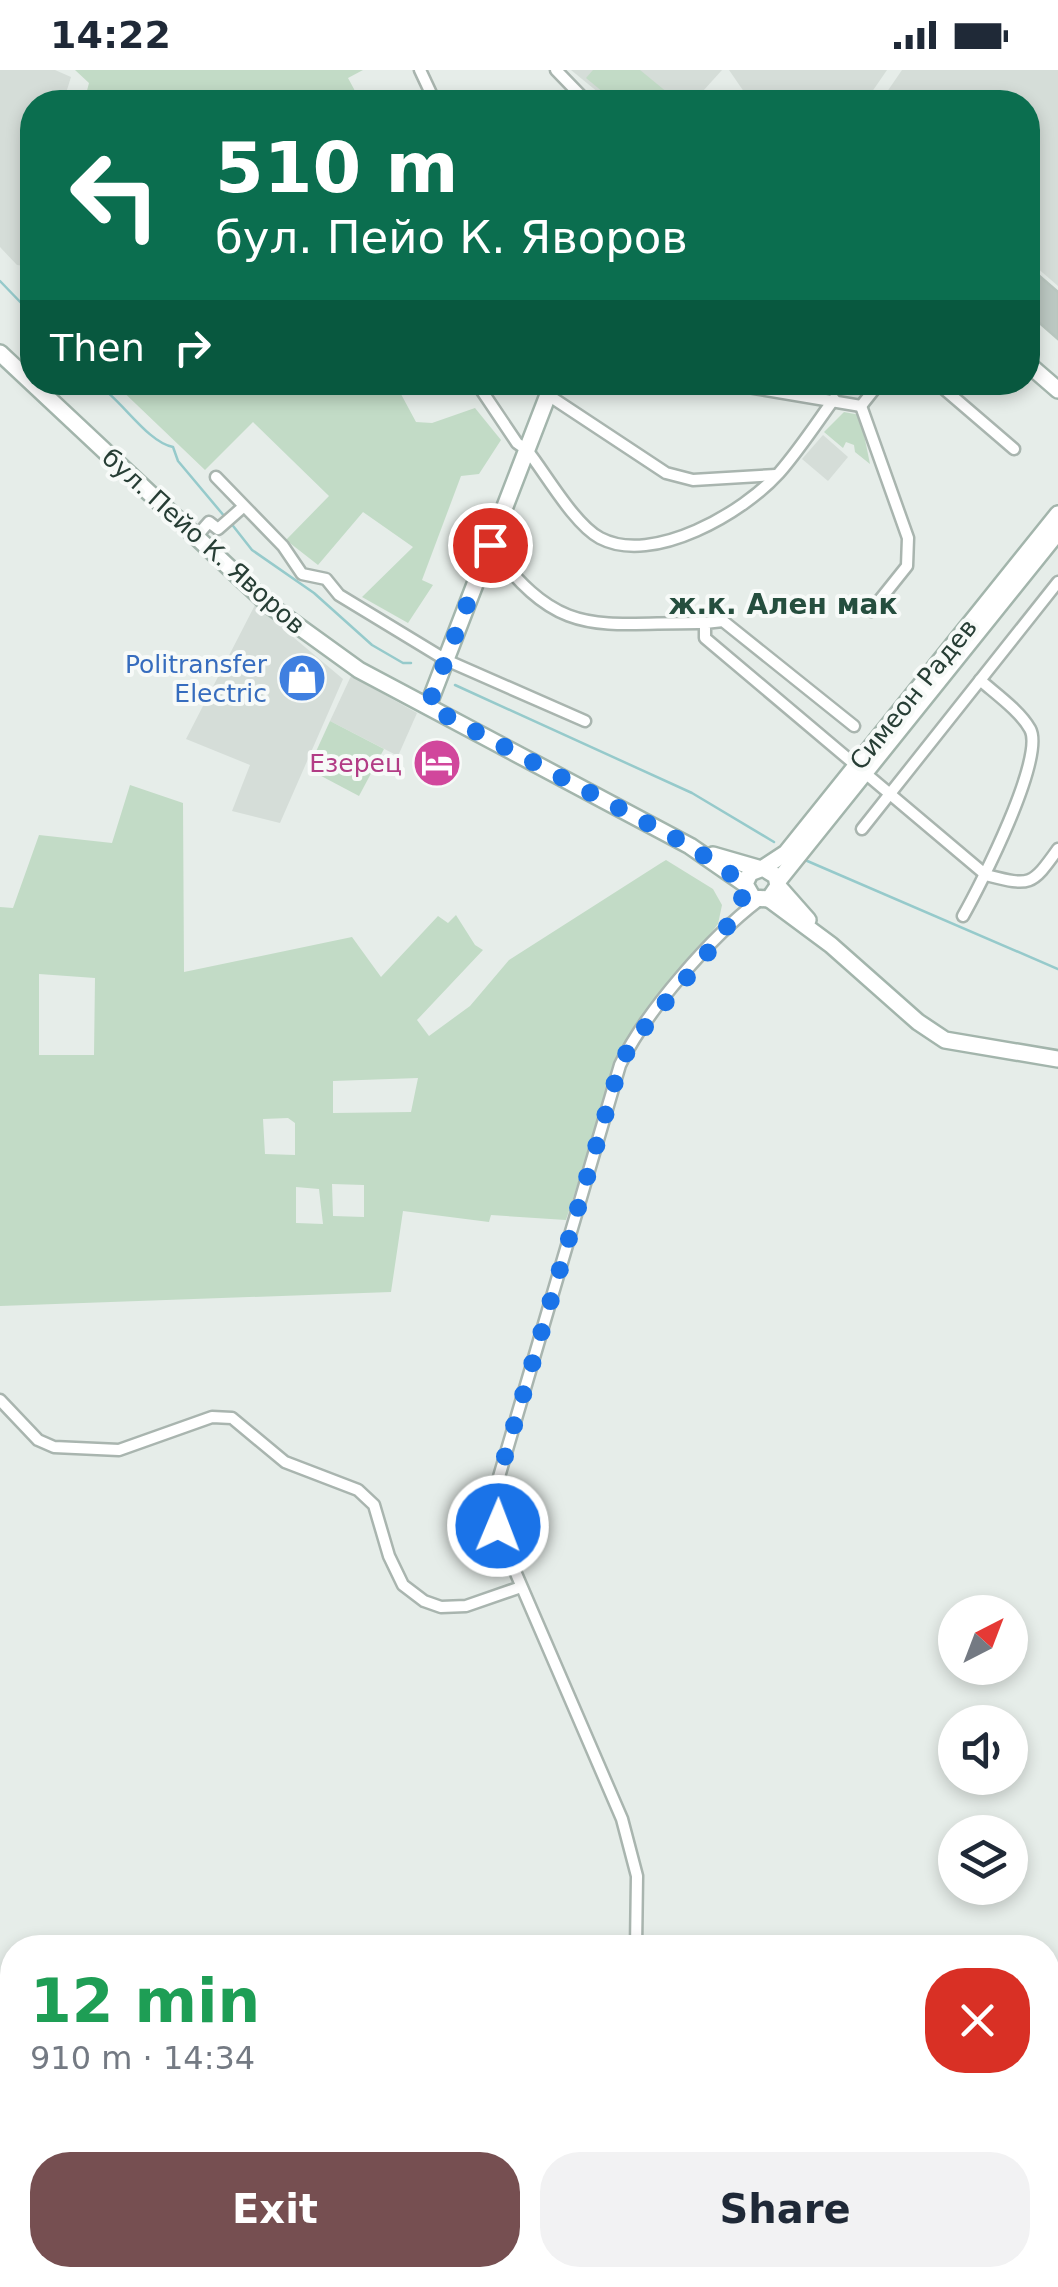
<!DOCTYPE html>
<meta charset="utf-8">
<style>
body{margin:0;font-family:"DejaVu Sans",sans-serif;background:#f2f2f3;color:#1f2937;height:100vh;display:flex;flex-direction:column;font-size:38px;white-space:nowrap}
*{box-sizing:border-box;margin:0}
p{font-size:32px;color:#747a83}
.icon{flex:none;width:55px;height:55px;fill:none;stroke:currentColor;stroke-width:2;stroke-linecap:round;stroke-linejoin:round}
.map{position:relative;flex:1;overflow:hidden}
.side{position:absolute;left:0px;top:1865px;width:1060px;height:352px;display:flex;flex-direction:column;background:#fff;border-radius:40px 40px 0 0;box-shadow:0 5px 15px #0003}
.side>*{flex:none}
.top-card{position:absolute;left:20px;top:20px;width:1020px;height:305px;border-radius:40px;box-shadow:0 5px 15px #0003;background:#0b6e4f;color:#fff;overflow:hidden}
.needle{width:65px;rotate:42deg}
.fabs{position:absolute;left:938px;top:1525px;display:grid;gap:20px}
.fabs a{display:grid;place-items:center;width:90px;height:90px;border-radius:50%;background:#fff;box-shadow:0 5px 15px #0003;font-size:50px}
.pin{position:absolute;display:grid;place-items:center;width:85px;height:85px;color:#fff;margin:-42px;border:5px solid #fff;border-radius:50%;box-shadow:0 2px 10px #0007}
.me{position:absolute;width:110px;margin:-55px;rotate:1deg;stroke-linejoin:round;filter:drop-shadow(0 0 8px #0008)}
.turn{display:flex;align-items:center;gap:35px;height:210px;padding:0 30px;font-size:45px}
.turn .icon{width:130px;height:130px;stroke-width:2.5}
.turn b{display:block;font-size:70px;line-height:85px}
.then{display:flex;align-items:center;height:95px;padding:0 30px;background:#0003;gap:20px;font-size:38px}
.round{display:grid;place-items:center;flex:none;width:105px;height:105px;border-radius:40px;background:#f2f2f3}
.head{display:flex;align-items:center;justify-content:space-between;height:170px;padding:0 30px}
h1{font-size:60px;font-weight:600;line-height:75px;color:#1e9e55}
.button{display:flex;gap:20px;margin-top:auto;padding:20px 30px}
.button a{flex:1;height:115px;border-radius:40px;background:#764f51;color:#fff;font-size:40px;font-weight:600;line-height:115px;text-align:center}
.button a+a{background:#f2f2f3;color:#1f2937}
.status{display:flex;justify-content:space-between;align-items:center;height:70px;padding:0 50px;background:#fff;direction:ltr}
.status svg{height:28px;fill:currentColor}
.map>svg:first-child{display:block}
.built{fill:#d5ddd8}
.green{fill:#c2dbc6;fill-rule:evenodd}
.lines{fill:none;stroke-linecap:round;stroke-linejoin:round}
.stream{stroke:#96cacb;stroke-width:2.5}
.building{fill:#bcc8c2;stroke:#b9c6bf;stroke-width:2.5}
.street-casing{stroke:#a9b5af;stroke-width:15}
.secondary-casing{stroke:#a3b5ac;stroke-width:20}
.street{stroke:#fff;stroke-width:10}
.secondary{stroke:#fff;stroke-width:15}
.route{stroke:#1a73e8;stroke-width:18;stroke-dasharray:0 32.4}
.labels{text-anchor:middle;stroke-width:8;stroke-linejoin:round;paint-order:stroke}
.street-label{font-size:25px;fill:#273e35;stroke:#f7faf8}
.shop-label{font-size:25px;fill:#366cbe;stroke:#f7faf8;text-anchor:end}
.hotel-label{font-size:25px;fill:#b23c85;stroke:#f7faf8;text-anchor:end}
.neighbourhood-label{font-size:28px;font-weight:bold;fill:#254e3e;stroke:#f7faf8}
</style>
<div class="status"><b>14:22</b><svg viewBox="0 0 49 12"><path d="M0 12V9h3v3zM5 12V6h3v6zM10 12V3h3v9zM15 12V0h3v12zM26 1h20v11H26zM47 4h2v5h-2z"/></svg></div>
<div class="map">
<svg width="1058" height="2217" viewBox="0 0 1058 2217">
<rect width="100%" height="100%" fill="#e6ede9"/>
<!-- built -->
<g class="built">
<path d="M 0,0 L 55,0 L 71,7 L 66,23 L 71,25 L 70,32 L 32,32 L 32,188 L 24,196 L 17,195 L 0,177 Z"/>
<path d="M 571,0 L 722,0 L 693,32 L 610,32 Z"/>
<path d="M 729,0 L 887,0 L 865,32 L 751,32 Z"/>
<path d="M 902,0 L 1058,0 L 1058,216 L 1028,190 L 1028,32 L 880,32 Z"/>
<path d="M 823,365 L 848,387 L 828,411 L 802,389 Z"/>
<path d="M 255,535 L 343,609 L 280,753 L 232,741 L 250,695 L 186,669 Z"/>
<path d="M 351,606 L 417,643 L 398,686 L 330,651 Z"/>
</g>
<!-- green -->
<g class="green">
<path d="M 75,0 L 363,0 L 348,8 L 361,32 L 84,32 L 89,13 Z"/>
<path d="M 593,0 L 640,0 L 679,32 L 638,29 L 615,32 L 586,8 Z"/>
<path d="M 114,313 L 395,313 L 416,352 L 432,353 L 475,338 L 501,370 L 479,404 L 461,406 L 422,510 L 433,515 L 408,553 L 362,527 L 413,477 L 363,442 L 318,495 L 286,470 L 329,426 L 253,352 L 205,400 Z"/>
<path d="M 844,342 L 860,345 L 870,394 L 855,382 L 854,375 L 846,372 L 843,378 L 824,362 Z"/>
<path d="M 330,651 L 384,679 L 359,726 L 308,699 Z"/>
<path d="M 130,715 L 183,733 L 184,902 L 352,867 L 381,907 L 438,846 L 448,853 L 456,845 L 475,875 L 483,880 L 417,950 L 429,966 L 470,936 L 509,890 L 661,793 L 666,790 L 713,819 L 722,835 L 718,854 L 620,983 L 566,1150 L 491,1145 L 489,1152 L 403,1141 L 391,1222 L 0,1236 L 0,837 L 13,838 L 39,765 L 112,773 ZM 39,904 L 95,908 L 94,985 L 39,985 ZM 418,1008 L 411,1042 L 333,1043 L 333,1011 ZM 288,1048 L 295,1053 L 295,1085 L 265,1084 L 263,1049 ZM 332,1114 L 364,1115 L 364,1147 L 333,1146 ZM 296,1117 L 319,1119 L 323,1154 L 296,1153 Z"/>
</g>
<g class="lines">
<!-- stream -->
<g class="stream">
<path d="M 0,211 L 26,238 L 32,252"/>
<path d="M 95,312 C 122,330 147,372 173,377 L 178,391 L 225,447"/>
<path d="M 230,452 L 252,480 L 314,523 L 372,575 L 403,593 L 411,593"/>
<path d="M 455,615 L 692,723 L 774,772"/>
<path d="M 805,790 L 1058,899"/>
</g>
</g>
<!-- building -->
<path class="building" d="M 1036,203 L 1058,222 L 1058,269 L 1028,243 L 1028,213 Z"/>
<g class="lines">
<!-- street casing -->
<g class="street-casing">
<g id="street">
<path d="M 420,0 L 435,32"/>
<path d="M 556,0 L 587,32"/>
<path d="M 476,312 L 517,373 L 527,380 C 546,404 574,454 600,468 C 653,496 744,442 779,403 C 799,380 816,354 834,329"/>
<path d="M 718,312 L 861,336"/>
<path d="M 936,312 L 1014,379"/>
<path d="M 548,325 L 666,403 L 693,410 L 776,405"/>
<path d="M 861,336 L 908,468 L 907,496 L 871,541"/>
<path d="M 861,336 L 880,312"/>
<path d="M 216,407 L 283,476 L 302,504 L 326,509 L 339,525 L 446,590 L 585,651"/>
<path d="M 196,467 L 209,452 L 218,459 L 243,437"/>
<path d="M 490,475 C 561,572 596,552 705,553"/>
<path d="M 854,656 L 723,551 L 705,553 L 705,568 L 986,805 C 1030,816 1031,817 1058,779"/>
<path d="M 862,759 L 1058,512"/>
<path d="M 963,846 C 980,816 1046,687 1030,659 C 1020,641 996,624 980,610"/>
<path d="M 0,1330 L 38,1370 L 54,1377 L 119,1380 L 212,1347 L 232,1348 L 285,1392 L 358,1420 L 374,1435 L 389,1486 L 403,1515 L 424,1531 L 441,1537 L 466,1536 L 521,1517"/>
<path d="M 636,1878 L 637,1806 L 622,1749 L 505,1478 L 495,1446 L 496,1417 L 620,995 C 645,942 712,866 758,831"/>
<path d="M 1048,2097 L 1058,2086"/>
<path d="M 607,2205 L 607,2217"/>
<path d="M 821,2205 L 824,2217"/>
<path d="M 1021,2205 L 1027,2217"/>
</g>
</g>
<!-- secondary casing -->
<g class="secondary-casing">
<g id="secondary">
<path d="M 0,283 L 269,535 L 359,600 L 690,776 L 745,814 L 753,828 L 769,829 L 778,816 L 776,806 L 763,798 L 750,803 L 745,814"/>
<path d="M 1028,294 L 1058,320"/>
<path d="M 428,636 L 553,312"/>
<path d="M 713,785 L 758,798"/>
<path d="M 763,798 L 786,783 L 1058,444"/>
<path d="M 778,811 L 1058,462"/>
<path d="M 778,816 L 808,850"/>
<path d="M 769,829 L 831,875 L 918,952 L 945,970 L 1058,989"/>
</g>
</g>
<!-- street -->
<use href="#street" class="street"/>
<!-- secondary -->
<use href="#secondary" class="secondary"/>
</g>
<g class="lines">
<!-- route -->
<path class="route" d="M 490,475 L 428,636 L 690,776 L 745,814 C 742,863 645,942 620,995 L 496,1417 L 498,1456"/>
</g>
<!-- icons -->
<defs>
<g id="shop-disc" transform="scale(2.5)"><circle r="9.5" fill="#3f7fe0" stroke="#f7faf8"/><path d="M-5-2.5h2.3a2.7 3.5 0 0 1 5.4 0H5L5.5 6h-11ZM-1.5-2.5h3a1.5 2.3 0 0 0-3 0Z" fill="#fff"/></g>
<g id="hotel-disc" transform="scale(2.5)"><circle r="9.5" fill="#d1479c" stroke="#f7faf8"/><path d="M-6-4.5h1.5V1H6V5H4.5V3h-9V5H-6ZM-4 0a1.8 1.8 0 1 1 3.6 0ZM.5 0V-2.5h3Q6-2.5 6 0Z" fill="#fff"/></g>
</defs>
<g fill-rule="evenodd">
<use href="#shop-disc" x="302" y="608"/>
<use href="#hotel-disc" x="437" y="693"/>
</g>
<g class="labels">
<!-- street labels -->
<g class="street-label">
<text transform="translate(204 471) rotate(42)" y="9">бул. Пейо К. Яворов</text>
<text transform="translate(913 624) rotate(-51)" y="9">Симеон Радев</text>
</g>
<!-- shop labels -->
<g class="shop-label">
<text x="267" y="603">Politransfer<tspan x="267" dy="29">Electric</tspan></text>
</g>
<!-- hotel labels -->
<g class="hotel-label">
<text x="402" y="702">Езерец</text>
</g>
<!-- neighbourhood labels -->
<g class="neighbourhood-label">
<text x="783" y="544">ж.к. Ален мак</text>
</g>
</g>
</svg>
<div class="fabs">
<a><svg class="needle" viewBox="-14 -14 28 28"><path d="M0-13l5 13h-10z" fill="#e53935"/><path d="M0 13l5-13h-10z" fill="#747a83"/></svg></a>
<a><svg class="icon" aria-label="sound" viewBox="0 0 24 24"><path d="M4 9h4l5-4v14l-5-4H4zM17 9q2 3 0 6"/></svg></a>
<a><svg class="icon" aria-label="layers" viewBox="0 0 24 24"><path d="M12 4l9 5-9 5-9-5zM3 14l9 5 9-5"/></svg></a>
</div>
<div class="pin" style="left:490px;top:475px;background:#d93025"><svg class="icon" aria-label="arrive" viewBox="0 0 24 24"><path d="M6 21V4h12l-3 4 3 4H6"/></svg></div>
<svg class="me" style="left:498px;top:1456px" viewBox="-20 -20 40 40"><circle r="17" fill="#1a73e8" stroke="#fff" stroke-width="3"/><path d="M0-11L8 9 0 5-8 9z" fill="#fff"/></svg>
<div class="top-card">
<div class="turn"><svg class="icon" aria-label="left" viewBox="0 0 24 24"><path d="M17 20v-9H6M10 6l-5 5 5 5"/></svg><div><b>510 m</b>бул. Пейо К. Яворов</div></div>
<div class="then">Then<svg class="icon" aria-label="right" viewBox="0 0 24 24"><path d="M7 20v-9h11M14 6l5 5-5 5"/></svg></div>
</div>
<section class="side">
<div class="head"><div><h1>12 min</h1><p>910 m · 14:34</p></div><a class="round" style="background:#d93025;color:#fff"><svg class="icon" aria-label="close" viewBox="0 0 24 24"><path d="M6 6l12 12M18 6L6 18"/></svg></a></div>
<div class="button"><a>Exit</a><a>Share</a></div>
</section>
</div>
